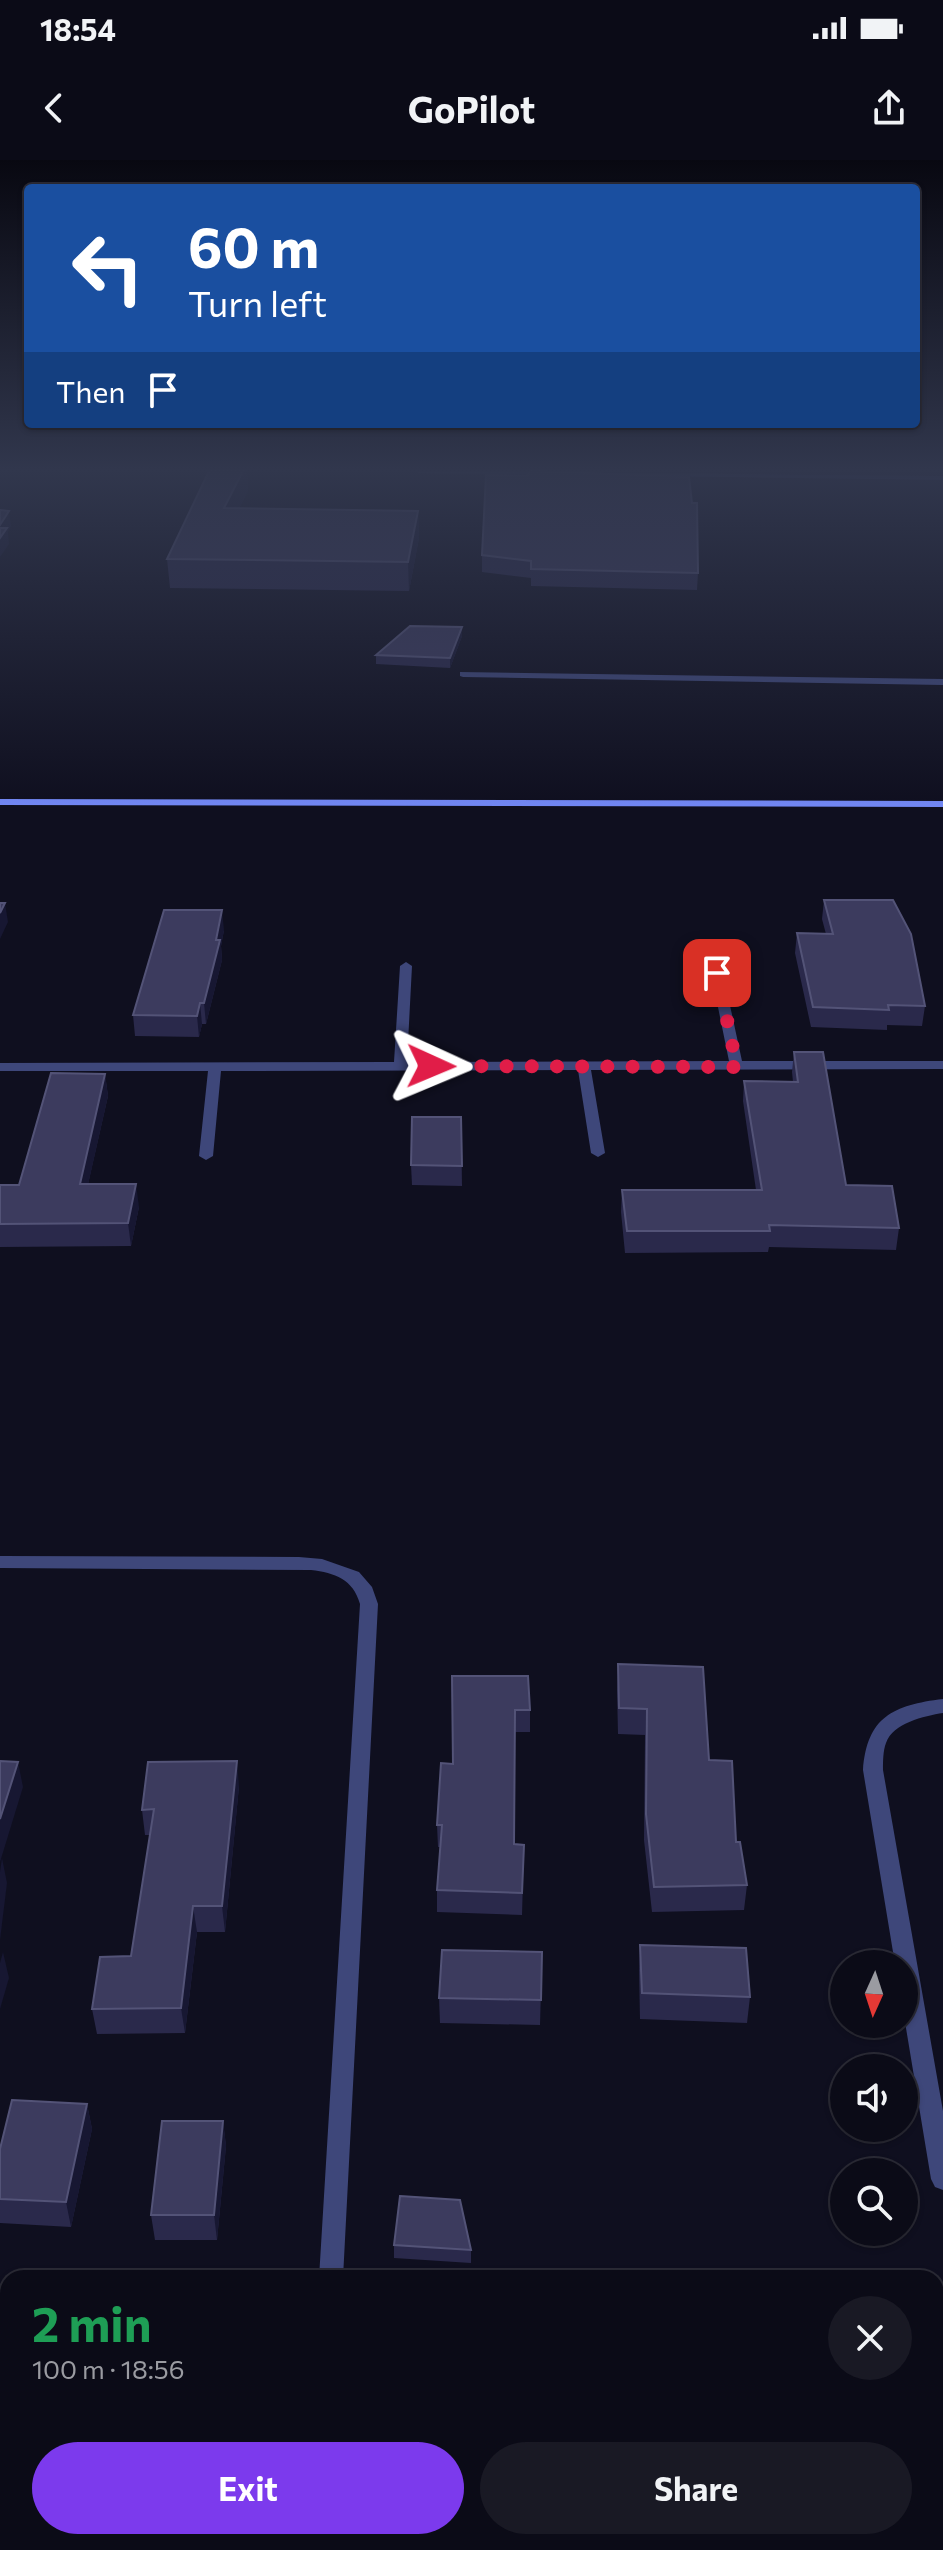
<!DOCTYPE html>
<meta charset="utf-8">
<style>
body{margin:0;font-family:Commissioner,sans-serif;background:#191924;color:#f1f3f6;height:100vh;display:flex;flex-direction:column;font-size:30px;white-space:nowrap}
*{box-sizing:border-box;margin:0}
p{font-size:26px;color:#9a9ba1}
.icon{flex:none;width:44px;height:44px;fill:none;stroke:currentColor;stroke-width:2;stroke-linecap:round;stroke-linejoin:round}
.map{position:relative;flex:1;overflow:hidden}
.details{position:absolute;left:0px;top:2110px;width:944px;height:280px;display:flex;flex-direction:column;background:#0b0b17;border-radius:24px 24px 0 0;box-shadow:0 2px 6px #0004,0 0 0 2px #2b2b36}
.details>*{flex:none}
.banner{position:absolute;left:24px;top:24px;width:896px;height:244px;border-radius:8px;box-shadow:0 2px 6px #0004,0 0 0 2px #2b2b36;background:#1a4fa0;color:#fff;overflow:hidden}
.needle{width:52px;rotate:183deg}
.tools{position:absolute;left:830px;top:1790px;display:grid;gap:16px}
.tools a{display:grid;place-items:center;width:88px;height:88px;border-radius:50%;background:#0b0b17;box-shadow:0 2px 6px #0004,0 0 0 2px #2b2b36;font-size:40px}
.pin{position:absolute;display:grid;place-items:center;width:68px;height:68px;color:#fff;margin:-34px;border-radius:16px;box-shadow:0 4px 12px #0006}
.me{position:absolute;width:88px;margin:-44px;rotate:91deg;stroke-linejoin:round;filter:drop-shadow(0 0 6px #0008)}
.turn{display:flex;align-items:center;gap:28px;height:168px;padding:0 32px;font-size:36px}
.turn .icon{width:104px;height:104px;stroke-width:2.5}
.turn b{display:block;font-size:56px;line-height:68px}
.then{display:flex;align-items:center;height:76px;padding:0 32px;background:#0003;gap:16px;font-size:30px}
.round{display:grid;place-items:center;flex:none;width:84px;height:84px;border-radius:42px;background:#191924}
.overview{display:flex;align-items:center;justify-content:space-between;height:136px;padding:0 32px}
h1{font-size:48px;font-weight:700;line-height:60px;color:#1e9e55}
.primary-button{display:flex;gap:16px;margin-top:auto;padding:16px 32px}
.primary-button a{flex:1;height:92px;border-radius:48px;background:#7c3aed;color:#fff;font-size:32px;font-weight:700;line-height:92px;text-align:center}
.primary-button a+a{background:#191924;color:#f1f3f6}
.status{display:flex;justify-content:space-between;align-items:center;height:56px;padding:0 40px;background:#0b0b17;direction:ltr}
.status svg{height:22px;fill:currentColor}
header{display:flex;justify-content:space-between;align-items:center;height:104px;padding:0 32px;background:#0b0b17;font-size:36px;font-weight:700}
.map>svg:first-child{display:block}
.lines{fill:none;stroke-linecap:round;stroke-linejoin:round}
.lane{fill:#3e477a;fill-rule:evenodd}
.street{fill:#3e477a;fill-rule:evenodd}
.secondary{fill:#7186f2;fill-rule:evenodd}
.wall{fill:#2a294b}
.shaded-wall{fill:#171732}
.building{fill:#3c3b5e;stroke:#535377;stroke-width:2}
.route{stroke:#e11d48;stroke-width:14;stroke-dasharray:0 25.2}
</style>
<div class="status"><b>18:54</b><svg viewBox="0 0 49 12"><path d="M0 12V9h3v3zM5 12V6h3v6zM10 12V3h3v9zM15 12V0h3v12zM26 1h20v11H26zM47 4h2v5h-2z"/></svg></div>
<header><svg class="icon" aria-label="back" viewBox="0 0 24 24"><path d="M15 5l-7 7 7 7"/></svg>GoPilot<svg class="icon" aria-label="share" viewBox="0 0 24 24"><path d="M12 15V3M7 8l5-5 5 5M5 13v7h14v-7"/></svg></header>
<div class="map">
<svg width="943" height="2390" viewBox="0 0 943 2390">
<rect width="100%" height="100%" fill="#0f0f1f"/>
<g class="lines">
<!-- lane -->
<path class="lane" d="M 460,512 L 943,519 L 943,525 L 463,517 L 460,516 Z"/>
<!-- street -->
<g class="street">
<path d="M 415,311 L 943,316 L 943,320 L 419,313 Z"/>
<path d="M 406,802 L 412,806 L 407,902 L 729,901 L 711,813 L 717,809 L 723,813 L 742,901 L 943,901 L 943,909 L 591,910 L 605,993 L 598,997 L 591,993 L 578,910 L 221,911 L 213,996 L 206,1000 L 199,996 L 208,911 L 0,911 L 0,903 L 394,902 L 400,806 Z"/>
<path d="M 0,1396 L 299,1397 L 322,1399 L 359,1412 L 372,1427 L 378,1444 L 343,2118 L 319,2118 L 360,1444 C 353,1419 335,1413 311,1410 L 0,1408 Z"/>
<path d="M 943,1539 L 943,1553 C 924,1556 893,1563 886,1583 C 883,1591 883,1601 883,1610 L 943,1951 L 943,2030 L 935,2027 L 931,2019 L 904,1856 L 904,1804 L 895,1804 L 863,1610 C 867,1557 893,1545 943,1539 Z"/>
<path d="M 0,2224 L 8,2226 L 8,2252 L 0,2250 Z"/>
<path d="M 547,2382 L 600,2382 L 604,2390 L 551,2390 Z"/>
</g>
<!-- secondary -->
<path class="secondary" d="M 0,639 L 943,641 L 943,647 L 0,645 Z"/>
</g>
<!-- wall -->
<g class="wall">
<path d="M 209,311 L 247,311 L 248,331 L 239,348 L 418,351 L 419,378 L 409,431 L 170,428 L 167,399 Z"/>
<path d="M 482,395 L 698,413 L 697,430 L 531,426 L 531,418 L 482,412 Z"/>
<path d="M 462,476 L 450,508 L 376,504 L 376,495 Z"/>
<path d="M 824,740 L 925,846 L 922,866 L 887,865 L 887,870 L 811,867 L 795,793 L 797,773 L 826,774 L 822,759 Z"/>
<path d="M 224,770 L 221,786 L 222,800 L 206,864 L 202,864 L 199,877 L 135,876 L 133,855 Z"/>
<path d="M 794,892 L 846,1025 L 899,1068 L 896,1090 L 769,1087 L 768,1092 L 625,1093 L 621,1052 L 622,1030 L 756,1030 L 743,941 L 744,921 L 793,922 L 792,912 Z"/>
<path d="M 105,914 L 108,936 L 88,1024 L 139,1047 L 131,1086 L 0,1087 L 0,1025 L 19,1025 Z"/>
<path d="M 461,957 L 462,1026 L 412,1025 L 411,1005 Z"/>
<path d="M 618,1504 L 709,1600 L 736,1682 L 747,1725 L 744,1750 L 652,1752 L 644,1680 L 645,1575 L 618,1574 L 617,1530 Z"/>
<path d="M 452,1516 L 530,1550 L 530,1572 L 515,1572 L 514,1684 L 524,1685 L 522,1755 L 437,1752 L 437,1730 L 440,1687 L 438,1687 L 437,1665 L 453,1604 Z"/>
<path d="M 239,1626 L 225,1772 L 197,1772 L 185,1873 L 97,1874 L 92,1849 L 131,1796 L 150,1675 L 145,1675 L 142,1650 Z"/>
<path d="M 640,1785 L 750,1837 L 747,1863 L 640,1859 L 639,1810 Z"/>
<path d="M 542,1792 L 540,1865 L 440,1863 L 439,1838 Z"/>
<path d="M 87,1944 L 92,1969 L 71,2067 L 0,2063 L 0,1989 Z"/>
<path d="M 223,1961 L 226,1986 L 217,2080 L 155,2080 L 151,2055 Z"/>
<path d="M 394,2085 L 471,2090 L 471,2103 L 394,2098 Z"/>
</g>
<!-- shaded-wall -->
<g class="shaded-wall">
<path d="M 243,311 L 247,311 L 248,331 L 226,375 L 224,348 Z"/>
<path d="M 9,351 L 11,366 L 8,372 L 9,384 L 0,397 L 0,365 Z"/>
<path d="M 418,351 L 419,378 L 409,431 L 408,402 Z"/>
<path d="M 462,467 L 462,476 L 450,508 L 450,498 Z"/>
<path d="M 5,743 L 8,762 L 0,779 L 0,753 Z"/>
<path d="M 222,750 L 224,770 L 221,786 L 222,800 L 206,864 L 204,843 Z"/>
<path d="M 200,843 L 202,864 L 199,877 L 197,856 Z"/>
<path d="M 105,914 L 108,936 L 83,1047 L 80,1024 Z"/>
<path d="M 136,1024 L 139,1047 L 131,1086 L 128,1063 Z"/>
<path d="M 237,1601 L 239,1626 L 225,1772 L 222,1746 Z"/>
<path d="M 18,1602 L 23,1627 L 0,1702 L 0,1659 Z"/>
<path d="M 2,1698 L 7,1723 L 0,1780 L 0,1712 Z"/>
<path d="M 193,1746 L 197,1772 L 185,1873 L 181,1848 Z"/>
<path d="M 3,1792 L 9,1818 L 0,1849 L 0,1803 Z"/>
<path d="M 87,1944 L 92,1969 L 71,2067 L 66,2042 Z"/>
<path d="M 223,1961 L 226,1986 L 217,2080 L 214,2055 Z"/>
</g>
<!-- building -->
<g class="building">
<path d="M 209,311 L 243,311 L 224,348 L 418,351 L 408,402 L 167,399 Z"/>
<path d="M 530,311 L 689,317 L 692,343 L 697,343 L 698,413 L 531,409 L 531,401 L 482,395 L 486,315 L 528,316 Z"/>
<path d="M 0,350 L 9,351 L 0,365 Z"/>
<path d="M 0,368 L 7,368 L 0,378 Z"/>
<path d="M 410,466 L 462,467 L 450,498 L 376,495 Z"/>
<path d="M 824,740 L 893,740 L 911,774 L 925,846 L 888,845 L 889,850 L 813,847 L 797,773 L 833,774 Z"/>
<path d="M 0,743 L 5,743 L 0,753 Z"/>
<path d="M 164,750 L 222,750 L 216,780 L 220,780 L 204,843 L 200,843 L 197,856 L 133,855 Z"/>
<path d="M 794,892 L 823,892 L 846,1025 L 892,1026 L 899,1068 L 769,1065 L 770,1071 L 627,1071 L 622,1030 L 762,1030 L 744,921 L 798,922 Z"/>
<path d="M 51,913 L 105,914 L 80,1024 L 136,1024 L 128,1063 L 0,1064 L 0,1025 L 19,1025 Z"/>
<path d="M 412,957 L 461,957 L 462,1006 L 411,1005 Z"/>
<path d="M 618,1504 L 703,1507 L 709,1600 L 732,1601 L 736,1682 L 740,1682 L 747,1725 L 654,1727 L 646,1654 L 647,1549 L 619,1548 Z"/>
<path d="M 452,1516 L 528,1516 L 530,1550 L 515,1550 L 514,1684 L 524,1685 L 522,1733 L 437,1730 L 442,1665 L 437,1665 L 441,1603 L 453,1604 Z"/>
<path d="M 0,1601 L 18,1602 L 0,1659 Z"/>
<path d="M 237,1601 L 222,1746 L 193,1746 L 181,1848 L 92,1849 L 100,1797 L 131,1796 L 154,1649 L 142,1650 L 148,1602 Z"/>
<path d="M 640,1785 L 746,1788 L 750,1837 L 642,1833 Z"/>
<path d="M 442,1790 L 542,1792 L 541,1840 L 439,1838 Z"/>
<path d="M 12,1940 L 87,1944 L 66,2042 L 0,2039 L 0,1989 Z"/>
<path d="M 162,1961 L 223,1961 L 214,2055 L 151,2055 Z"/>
<path d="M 400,2036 L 460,2040 L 471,2090 L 394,2085 Z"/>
</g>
<!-- sky -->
<linearGradient id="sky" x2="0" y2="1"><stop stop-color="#080811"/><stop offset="0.48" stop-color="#31374d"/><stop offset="1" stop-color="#31374d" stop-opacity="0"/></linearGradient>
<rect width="943" height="645" fill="url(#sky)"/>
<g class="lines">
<!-- route -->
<path class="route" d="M 431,906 L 737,907 L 717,813"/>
</g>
</svg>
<div class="tools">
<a><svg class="needle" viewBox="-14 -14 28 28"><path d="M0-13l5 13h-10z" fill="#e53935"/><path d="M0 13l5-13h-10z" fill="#9a9ba1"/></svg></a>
<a><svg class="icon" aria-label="sound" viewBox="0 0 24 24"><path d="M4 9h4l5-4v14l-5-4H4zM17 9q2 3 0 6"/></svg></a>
<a><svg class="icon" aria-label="search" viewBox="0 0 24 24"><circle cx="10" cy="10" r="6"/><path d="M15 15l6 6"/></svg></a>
</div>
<div class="pin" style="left:717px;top:813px;background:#d93025"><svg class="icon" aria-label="arrive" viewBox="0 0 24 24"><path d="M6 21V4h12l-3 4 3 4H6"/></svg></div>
<svg class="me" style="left:431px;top:906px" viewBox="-20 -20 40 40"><path d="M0-17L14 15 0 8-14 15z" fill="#e11d48" stroke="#fff" stroke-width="4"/></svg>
<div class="banner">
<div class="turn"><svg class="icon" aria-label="left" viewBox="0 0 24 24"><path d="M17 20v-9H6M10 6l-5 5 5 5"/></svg><div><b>60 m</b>Turn left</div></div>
<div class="then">Then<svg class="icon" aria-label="arrive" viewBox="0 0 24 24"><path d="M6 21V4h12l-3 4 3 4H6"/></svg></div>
</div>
<section class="details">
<div class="overview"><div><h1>2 min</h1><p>100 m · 18:56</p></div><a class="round"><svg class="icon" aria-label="close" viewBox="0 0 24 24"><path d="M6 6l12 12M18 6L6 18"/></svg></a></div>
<div class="primary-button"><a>Exit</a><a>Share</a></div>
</section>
</div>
